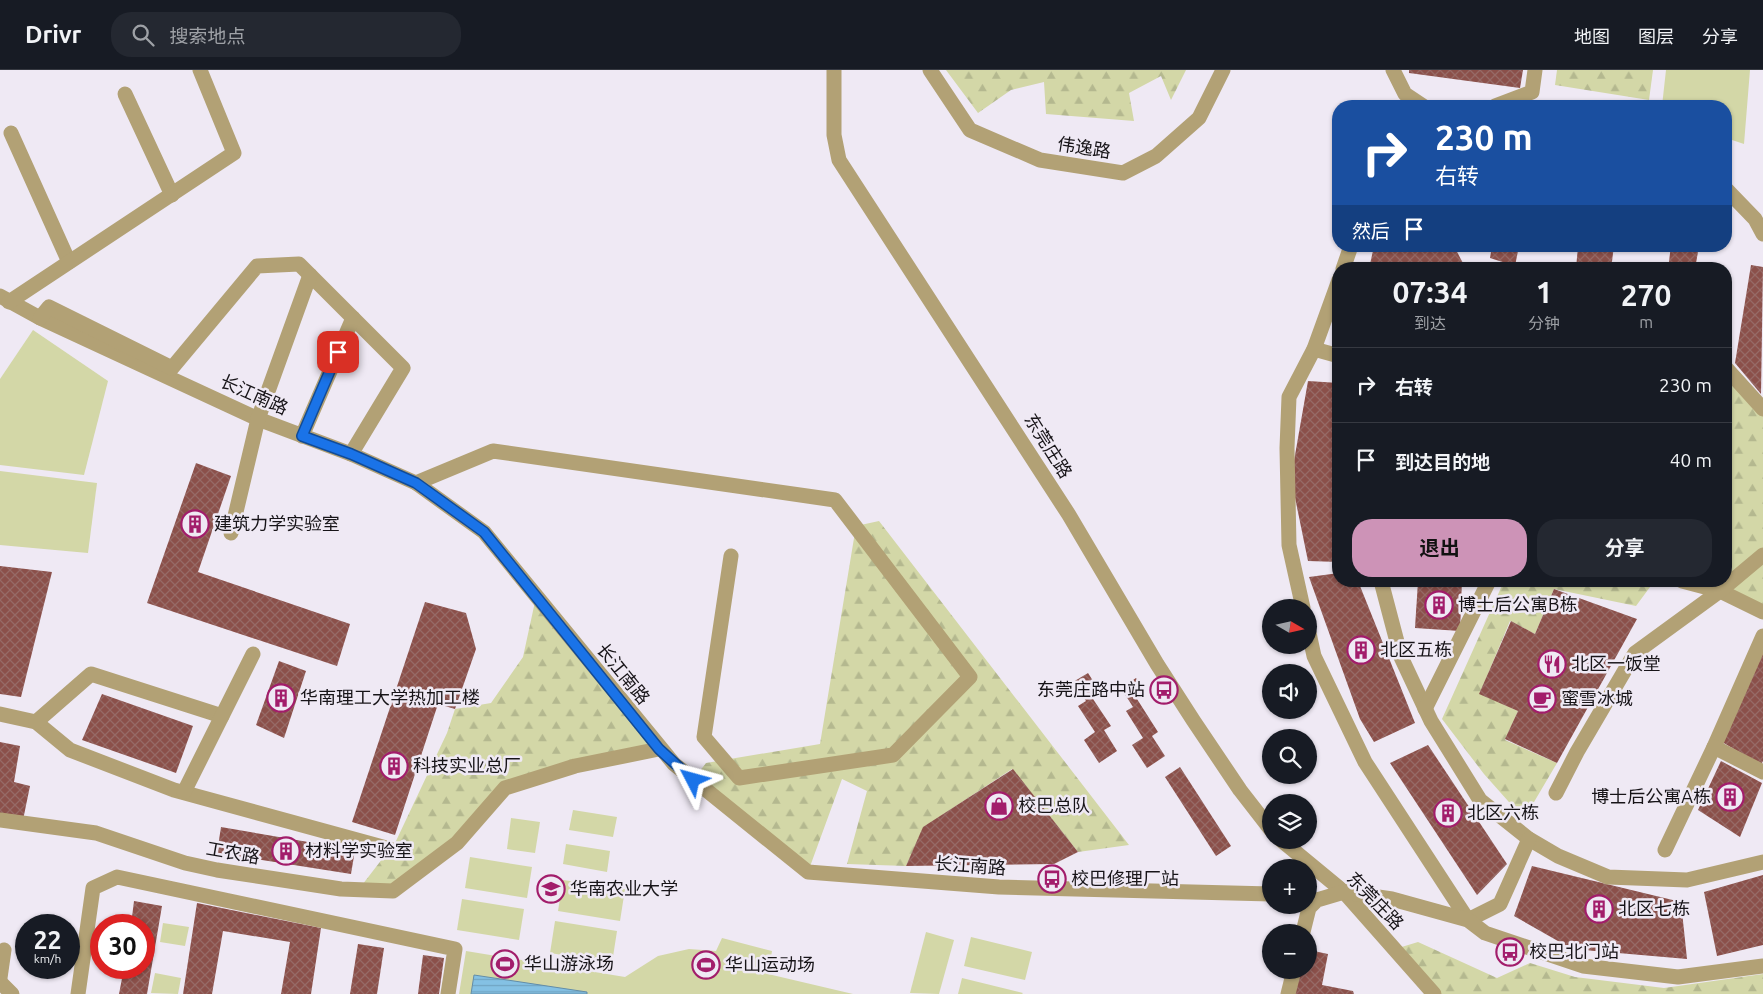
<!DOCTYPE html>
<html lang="zh">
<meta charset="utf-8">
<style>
body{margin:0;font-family:Ubuntu,"Noto Sans SC",sans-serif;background:#242831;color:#f1f3f6;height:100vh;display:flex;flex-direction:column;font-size:19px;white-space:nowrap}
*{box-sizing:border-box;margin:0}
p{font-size:16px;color:#9ea1a6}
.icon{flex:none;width:28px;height:28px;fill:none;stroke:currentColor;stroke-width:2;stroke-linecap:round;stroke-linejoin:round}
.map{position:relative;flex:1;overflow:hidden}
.details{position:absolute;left:1332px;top:192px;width:400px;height:325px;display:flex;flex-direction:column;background:#171b24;border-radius:20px;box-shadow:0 1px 4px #0004}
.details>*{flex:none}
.top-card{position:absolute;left:1332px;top:30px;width:400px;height:152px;border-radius:20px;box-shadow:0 1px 4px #0004;background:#1a4fa0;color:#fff;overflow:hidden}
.needle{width:32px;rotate:99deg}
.controls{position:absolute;left:1262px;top:529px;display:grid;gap:10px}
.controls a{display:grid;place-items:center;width:55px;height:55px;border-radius:50%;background:#171b24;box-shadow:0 1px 4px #0004;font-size:25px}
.speed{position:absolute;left:15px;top:844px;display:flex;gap:10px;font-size:25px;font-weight:700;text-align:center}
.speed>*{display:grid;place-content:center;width:65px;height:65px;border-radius:50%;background:#171b24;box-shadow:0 1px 4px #0004;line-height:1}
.speed small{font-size:12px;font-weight:400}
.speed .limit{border:8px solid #d22;background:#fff;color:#111}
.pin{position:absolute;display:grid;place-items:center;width:42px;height:42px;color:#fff;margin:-21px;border-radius:10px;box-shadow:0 2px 8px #0006}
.me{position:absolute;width:55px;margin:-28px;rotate:309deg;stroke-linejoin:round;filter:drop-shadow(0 0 4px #0008)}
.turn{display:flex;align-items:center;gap:18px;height:105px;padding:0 20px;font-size:22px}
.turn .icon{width:65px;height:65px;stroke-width:2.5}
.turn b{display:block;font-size:35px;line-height:42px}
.then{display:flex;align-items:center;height:48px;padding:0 20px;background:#0003;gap:10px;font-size:19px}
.eta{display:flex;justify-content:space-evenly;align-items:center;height:85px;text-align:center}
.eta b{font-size:30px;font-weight:700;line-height:35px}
.primary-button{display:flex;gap:10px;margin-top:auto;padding:10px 20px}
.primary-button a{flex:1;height:58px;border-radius:20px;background:#cd93b7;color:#111;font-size:20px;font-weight:700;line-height:58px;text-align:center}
.primary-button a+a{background:#242831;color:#f1f3f6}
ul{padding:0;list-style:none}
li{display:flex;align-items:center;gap:15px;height:75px;padding:0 20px;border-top:1px solid #363941}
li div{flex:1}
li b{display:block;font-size:19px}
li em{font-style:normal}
header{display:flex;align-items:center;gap:30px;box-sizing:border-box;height:70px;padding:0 25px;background:#171b24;border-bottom:1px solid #363941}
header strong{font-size:24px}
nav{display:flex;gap:28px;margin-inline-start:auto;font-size:18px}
.search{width:350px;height:45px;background:#242831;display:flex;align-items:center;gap:12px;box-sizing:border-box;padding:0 18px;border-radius:20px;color:#9ea1a6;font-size:19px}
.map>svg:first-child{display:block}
.forest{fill:url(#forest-firs)}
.pitch{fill:#d3d7a7}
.water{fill:url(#water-rules);stroke:#638da7}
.building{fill:url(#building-cross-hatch)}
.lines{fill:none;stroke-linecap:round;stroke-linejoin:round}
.minor{stroke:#b2a175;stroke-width:15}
.route-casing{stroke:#114b97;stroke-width:12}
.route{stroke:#1a73e8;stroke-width:9}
.labels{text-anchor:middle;stroke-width:5;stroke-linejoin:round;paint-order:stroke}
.street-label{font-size:18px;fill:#171418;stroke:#efe9f4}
.poi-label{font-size:18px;fill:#171418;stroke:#efe9f4;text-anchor:start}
</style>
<header>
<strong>Drivr</strong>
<div class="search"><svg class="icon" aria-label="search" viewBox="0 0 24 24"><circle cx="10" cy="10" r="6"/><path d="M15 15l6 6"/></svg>搜索地点</div>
<nav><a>地图</a><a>图层</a><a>分享</a></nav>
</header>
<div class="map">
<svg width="1763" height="924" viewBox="0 0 1763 924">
<defs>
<pattern id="forest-firs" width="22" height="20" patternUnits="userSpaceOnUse" patternTransform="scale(1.25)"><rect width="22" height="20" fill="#d3d7a7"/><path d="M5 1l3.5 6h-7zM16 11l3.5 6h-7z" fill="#b4b88f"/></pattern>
<pattern id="water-rules" width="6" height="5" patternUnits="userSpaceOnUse" patternTransform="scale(1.25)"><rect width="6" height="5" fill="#84c1e4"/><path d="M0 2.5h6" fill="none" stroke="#71a5c3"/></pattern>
<pattern id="building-cross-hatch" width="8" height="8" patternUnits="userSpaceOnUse" patternTransform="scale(1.25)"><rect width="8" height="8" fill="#8b504a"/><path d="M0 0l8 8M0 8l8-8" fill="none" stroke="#966a66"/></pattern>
</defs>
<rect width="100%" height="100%" fill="#efe9f4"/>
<!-- forest -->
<g class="forest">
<path d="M 946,0 L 1186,0 L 1171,30 L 1161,6 L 1129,23 L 1134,51 L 1046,44 L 1044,12 L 1011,20 L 978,43 Z"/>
<path d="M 1557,0 L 1653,0 L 1649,30 L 1555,15 Z"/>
<path d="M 1726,298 L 1763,339 L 1763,542 L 1682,511 L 1726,511 Z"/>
<path d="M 879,451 L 1129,775 L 1078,782 L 1012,699 L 924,757 L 906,796 L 847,794 L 867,721 L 842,709 L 808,802 L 693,710 L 706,693 L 820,674 L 856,456 Z"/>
<path d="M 1504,511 L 1643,511 L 1653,513 L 1636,536 L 1554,519 L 1535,564 L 1510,551 L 1480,623 L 1518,641 L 1505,670 L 1557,693 L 1524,749 L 1484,704 L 1442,649 Z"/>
<path d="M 536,527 L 659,679 L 505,718 L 457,773 L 393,821 L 359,819 L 396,771 L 447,663 L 455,639 L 491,633 L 523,587 Z"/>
<path d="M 1418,872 L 1497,908 L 1530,893 L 1575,907 L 1664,918 L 1763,904 L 1763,924 L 1436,924 L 1395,879 Z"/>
</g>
<!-- pitch -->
<g class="pitch">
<path d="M 1666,0 L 1750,0 L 1744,74 L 1726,68 L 1726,36 L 1662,36 Z"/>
<path d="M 33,260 L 108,311 L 84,405 L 0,395 L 0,309 Z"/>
<path d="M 0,401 L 97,413 L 88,483 L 0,475 Z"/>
<path d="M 573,740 L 617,747 L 613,767 L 569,760 Z"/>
<path d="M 511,748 L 540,752 L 535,783 L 507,779 Z"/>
<path d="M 566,774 L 610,781 L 607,802 L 563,794 Z"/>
<path d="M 470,787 L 532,797 L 527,828 L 465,818 Z"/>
<path d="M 563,810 L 625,819 L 620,851 L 558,841 Z"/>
<path d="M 462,829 L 524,839 L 519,870 L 457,860 Z"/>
<path d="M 555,851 L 617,861 L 612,893 L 550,883 Z"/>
<path d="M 163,853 L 189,857 L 185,876 L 160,872 Z"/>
<path d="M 926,862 L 954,870 L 939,924 L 910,923 Z"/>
<path d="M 971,867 L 1032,882 L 1025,910 L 964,896 Z"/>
<path d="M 722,868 L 772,881 L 768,904 L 853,924 L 459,924 L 466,881 L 625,907 L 658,886 L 689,879 L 716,881 Z"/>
<path d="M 155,903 L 181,908 L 178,924 L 151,923 Z"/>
<path d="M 962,908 L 1023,923 L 1022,924 L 958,924 Z"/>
</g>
<!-- water -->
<path class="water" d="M 474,905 L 587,922 L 587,924 L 471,924 Z"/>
<!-- building -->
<g class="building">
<path d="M 1409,0 L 1523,0 L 1520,18 L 1409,3 Z"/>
<path d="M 1374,176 L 1454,176 L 1466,199 L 1369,199 Z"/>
<path d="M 1492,176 L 1519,176 L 1515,196 L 1490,188 Z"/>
<path d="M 1578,176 L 1614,176 L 1611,199 L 1576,199 Z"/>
<path d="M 1671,176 L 1699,176 L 1695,199 L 1668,199 Z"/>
<path d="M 1751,195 L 1763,197 L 1761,324 L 1735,293 Z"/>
<path d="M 1308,311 L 1339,313 L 1339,492 L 1308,491 L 1291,408 Z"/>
<path d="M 196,393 L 231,406 L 198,502 L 350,554 L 337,596 L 147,533 Z"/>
<path d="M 0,496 L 52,502 L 21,627 L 0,624 Z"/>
<path d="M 1339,503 L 1339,511 L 1358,511 L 1415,653 L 1374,672 L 1360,649 L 1309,507 Z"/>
<path d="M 1418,511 L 1462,511 L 1460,561 L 1415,558 Z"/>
<path d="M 1554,519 L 1637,549 L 1557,693 L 1505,669 L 1518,641 L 1479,624 L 1511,551 L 1535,564 Z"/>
<path d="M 425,532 L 466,543 L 476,579 L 455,639 L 438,634 L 395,765 L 352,752 Z"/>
<path d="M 1763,578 L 1763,691 L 1761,695 L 1722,672 Z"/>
<path d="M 279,591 L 306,601 L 284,668 L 256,655 Z"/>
<path d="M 1088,603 L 1097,617 L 1089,623 L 1111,656 L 1104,660 L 1117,681 L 1099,693 L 1084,670 L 1095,662 L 1078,636 L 1086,631 L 1073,612 Z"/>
<path d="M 1136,608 L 1145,623 L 1137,629 L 1158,662 L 1152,666 L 1165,686 L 1147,698 L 1132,675 L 1143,668 L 1126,641 L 1133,637 L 1121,618 Z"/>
<path d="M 102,624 L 193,656 L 176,703 L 82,670 Z"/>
<path d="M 0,672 L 20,676 L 14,712 L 30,716 L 23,750 L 0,746 Z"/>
<path d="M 1428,675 L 1507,794 L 1477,825 L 1390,693 Z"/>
<path d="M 1721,691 L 1762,713 L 1740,767 L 1698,740 Z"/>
<path d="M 1180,697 L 1231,776 L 1216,786 L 1165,707 Z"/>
<path d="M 1013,699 L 1078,782 L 1054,794 L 906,796 L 923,757 Z"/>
<path d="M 221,757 L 355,780 L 351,804 L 217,783 Z"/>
<path d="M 1532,796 L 1681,832 L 1687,889 L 1572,879 L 1514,846 Z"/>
<path d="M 1763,805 L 1763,875 L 1717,886 L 1704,822 Z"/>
<path d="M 134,831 L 162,836 L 147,924 L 119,924 L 124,898 L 144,898 L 144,855 L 131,855 Z"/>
<path d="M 197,833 L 321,858 L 311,924 L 281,924 L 290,872 L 223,861 L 212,924 L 183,924 Z"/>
<path d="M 358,874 L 384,878 L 377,924 L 350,924 Z"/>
<path d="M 1309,880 L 1328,884 L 1322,915 L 1353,921 L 1354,924 L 1294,924 L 1299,900 L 1309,900 Z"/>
<path d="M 423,885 L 444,888 L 439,924 L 418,924 Z"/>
</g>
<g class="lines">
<!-- minor -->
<g class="minor">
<path d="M 834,0 L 834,65 L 839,90 L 1069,445 L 1157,594 L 1193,650 L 1240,720 L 1271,760"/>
<path d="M 930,0 L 970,60 L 1040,90 L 1123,103 L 1156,86 L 1199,48 L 1223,0"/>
<path d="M 1393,0 L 1405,24 L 1423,36"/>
<path d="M 125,24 L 172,125"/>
<path d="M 1495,36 L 1532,22 L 1535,0"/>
<path d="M 11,63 L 69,192"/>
<path d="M 1726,119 L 1755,149 L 1763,164"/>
<path d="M 1343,199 L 1351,176"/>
<path d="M 0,226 L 40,248 L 258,349 L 351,384 L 416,413 L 484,462 L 674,694 L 808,802 L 999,817 L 1271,824"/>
<path d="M 9,232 L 234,83 L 200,0"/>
<path d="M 40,248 L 49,237 L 172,298 L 257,196 L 299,194 L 403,298 L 351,384"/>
<path d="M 1314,279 L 1339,286"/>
<path d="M 1726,298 L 1763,339"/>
<path d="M 302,366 L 353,248"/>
<path d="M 416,413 L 493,381 L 835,430 L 970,607 L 893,685 L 739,708 L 704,667 L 731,486"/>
<path d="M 231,463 L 258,349 L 310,205"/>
<path d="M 1381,511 L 1401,587 L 1431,651 L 1480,730 L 1529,769 L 1558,786 L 1608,807 L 1687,810 L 1763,792"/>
<path d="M 1682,511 L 1720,521 L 1763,542"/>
<path d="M 1303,538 L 1289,475 L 1287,378 L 1289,327 L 1314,279 L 1339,210"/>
<path d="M 1309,563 L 1314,586 L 1365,692 L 1468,850 L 1500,834 L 1529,769"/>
<path d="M 1425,639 L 1489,511"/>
<path d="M 0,644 L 36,652 L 70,680 L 174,720 L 390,779"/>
<path d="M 36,652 L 91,604 L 222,646"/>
<path d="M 1714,677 L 1763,566"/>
<path d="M 184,722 L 253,584"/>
<path d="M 1556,723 L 1577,682 L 1635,583 L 1720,521 L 1763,485"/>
<path d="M 0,750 L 96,763 L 185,793 L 217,800 L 341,819 L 393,821 L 457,773 L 505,718 L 575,696 L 659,679"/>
<path d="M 1281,770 L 1344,822 L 1434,924"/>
<path d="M 1665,780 L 1714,677 L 1763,702"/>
<path d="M 1303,862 L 1309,838 L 1317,830 L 1344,822 L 1392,829 L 1468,850 L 1485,863 L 1583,896 L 1678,907 L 1763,896"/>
<path d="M 0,908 L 4,880"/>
<path d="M 0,912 L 12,924"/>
<path d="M 78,924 L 93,818 L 117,807 L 455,879 L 448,924"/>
<path d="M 1288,924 L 1294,900"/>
</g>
</g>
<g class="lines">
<!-- route casing -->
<g class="route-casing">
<path id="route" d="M 338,282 L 302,366 L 351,384 L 416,413 L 484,462 L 659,679 L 693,710"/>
</g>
<!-- route -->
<use href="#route" class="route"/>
</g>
<!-- icons -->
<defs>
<g id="building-ring" transform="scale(1.4375)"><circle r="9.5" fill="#efe9f4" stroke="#a21d6b" stroke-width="1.5"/><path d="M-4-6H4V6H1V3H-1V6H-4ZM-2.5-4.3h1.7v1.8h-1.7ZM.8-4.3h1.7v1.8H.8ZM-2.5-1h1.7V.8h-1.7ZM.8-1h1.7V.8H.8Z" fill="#a21d6b"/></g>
<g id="restaurant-ring" transform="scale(1.4375)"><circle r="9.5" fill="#efe9f4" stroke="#a21d6b" stroke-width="1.5"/><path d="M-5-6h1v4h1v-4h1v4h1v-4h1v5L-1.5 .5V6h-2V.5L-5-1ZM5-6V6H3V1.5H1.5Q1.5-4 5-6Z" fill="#a21d6b"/></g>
<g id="bus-ring" transform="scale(1.4375)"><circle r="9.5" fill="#efe9f4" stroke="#a21d6b" stroke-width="1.5"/><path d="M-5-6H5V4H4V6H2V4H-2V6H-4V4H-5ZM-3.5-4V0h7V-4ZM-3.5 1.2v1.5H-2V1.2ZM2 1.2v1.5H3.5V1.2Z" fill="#a21d6b"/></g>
<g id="cafe-ring" transform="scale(1.4375)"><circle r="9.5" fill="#efe9f4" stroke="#a21d6b" stroke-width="1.5"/><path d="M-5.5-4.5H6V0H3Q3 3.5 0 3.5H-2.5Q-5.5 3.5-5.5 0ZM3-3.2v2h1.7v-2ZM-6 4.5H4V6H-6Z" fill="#a21d6b"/></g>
<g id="shop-ring" transform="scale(1.4375)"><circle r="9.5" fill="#efe9f4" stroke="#a21d6b" stroke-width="1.5"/><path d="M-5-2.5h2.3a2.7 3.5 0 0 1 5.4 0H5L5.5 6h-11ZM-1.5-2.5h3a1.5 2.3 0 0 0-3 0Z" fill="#a21d6b"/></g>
<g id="university-ring" transform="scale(1.4375)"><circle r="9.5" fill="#efe9f4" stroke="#a21d6b" stroke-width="1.5"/><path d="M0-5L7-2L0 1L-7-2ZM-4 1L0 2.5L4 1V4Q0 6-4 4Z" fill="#a21d6b"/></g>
<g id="stadium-ring" transform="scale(1.4375)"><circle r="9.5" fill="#efe9f4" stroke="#a21d6b" stroke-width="1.5"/><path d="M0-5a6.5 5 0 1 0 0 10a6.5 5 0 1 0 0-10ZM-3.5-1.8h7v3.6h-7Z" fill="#a21d6b"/></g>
</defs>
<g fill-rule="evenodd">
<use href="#building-ring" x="195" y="454"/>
<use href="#building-ring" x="1439" y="535"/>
<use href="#building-ring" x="1361" y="580"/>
<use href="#restaurant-ring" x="1552" y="594"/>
<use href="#bus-ring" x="1164" y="620"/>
<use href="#building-ring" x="281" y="628"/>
<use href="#cafe-ring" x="1542" y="629"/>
<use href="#building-ring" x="394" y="696"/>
<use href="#building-ring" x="1730" y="727"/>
<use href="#shop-ring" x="999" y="736"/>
<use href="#building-ring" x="1448" y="743"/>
<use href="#building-ring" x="286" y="781"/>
<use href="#bus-ring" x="1052" y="809"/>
<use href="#university-ring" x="551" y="819"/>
<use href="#building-ring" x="1599" y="839"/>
<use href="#bus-ring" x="1510" y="882"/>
<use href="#stadium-ring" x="505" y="894"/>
<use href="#stadium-ring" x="706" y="895"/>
</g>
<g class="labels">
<!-- street labels -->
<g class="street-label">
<text transform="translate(1084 78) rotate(9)" y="6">伟逸路</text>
<text transform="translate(254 325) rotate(24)" y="6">长江南路</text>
<text transform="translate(1048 376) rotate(58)" y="6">东莞庄路</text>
<text transform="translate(623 604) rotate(51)" y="6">长江南路</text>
<text transform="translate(233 783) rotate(10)" y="6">工农路</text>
<text transform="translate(970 796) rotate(4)" y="6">长江南路</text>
<text transform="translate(1375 831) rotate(46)" y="6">东莞庄路</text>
</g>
<!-- poi labels -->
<g class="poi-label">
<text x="214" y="460">建筑力学实验室</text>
<text x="1458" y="541">博士后公寓B栋</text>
<text x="1380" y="586">北区五栋</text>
<text x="1571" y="600">北区一饭堂</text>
<text x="1145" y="626" text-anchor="end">东莞庄路中站</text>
<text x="300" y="634">华南理工大学热加工楼</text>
<text x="1561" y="635">蜜雪冰城</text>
<text x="413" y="702">科技实业总厂</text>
<text x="1711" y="733" text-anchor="end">博士后公寓A栋</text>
<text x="1018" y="742">校巴总队</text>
<text x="1467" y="749">北区六栋</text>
<text x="305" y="787">材料学实验室</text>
<text x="1071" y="815">校巴修理厂站</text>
<text x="570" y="825">华南农业大学</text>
<text x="1618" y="845">北区七栋</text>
<text x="1529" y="888">校巴北门站</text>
<text x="524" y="900">华山游泳场</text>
<text x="725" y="901">华山运动场</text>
</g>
</g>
</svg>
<div class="controls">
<a><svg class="needle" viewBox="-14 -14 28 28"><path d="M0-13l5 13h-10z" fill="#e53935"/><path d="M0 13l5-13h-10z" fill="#9ea1a6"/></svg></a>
<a><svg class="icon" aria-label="sound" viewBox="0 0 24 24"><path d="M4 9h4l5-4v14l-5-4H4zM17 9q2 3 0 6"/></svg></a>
<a><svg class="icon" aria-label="search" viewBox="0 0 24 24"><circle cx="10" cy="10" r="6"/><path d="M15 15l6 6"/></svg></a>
<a><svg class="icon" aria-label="layers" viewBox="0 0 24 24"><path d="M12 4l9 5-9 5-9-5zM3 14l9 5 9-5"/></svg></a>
<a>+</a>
<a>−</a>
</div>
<div class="speed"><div>22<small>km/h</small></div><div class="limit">30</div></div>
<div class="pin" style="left:338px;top:282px;background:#d93025"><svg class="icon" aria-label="arrive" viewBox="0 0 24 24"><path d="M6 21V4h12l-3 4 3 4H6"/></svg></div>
<svg class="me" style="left:693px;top:710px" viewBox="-20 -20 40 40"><path d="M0-17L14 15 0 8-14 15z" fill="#1a73e8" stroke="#fff" stroke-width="4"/></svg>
<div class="top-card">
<div class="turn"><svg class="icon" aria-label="right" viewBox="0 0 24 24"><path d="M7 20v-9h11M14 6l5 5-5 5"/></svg><div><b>230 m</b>右转</div></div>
<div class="then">然后<svg class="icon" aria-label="arrive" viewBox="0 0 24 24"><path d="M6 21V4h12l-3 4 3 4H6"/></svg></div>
</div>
<section class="details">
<div class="eta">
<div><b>07:34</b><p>到达</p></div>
<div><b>1</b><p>分钟</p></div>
<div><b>270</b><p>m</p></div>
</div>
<ul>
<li><svg class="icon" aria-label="right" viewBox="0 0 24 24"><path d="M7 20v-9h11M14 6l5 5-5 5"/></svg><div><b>右转</b></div><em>230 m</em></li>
<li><svg class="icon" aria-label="arrive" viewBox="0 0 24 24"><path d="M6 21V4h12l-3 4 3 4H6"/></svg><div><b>到达目的地</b></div><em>40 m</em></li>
</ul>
<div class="primary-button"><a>退出</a><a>分享</a></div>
</section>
</div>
